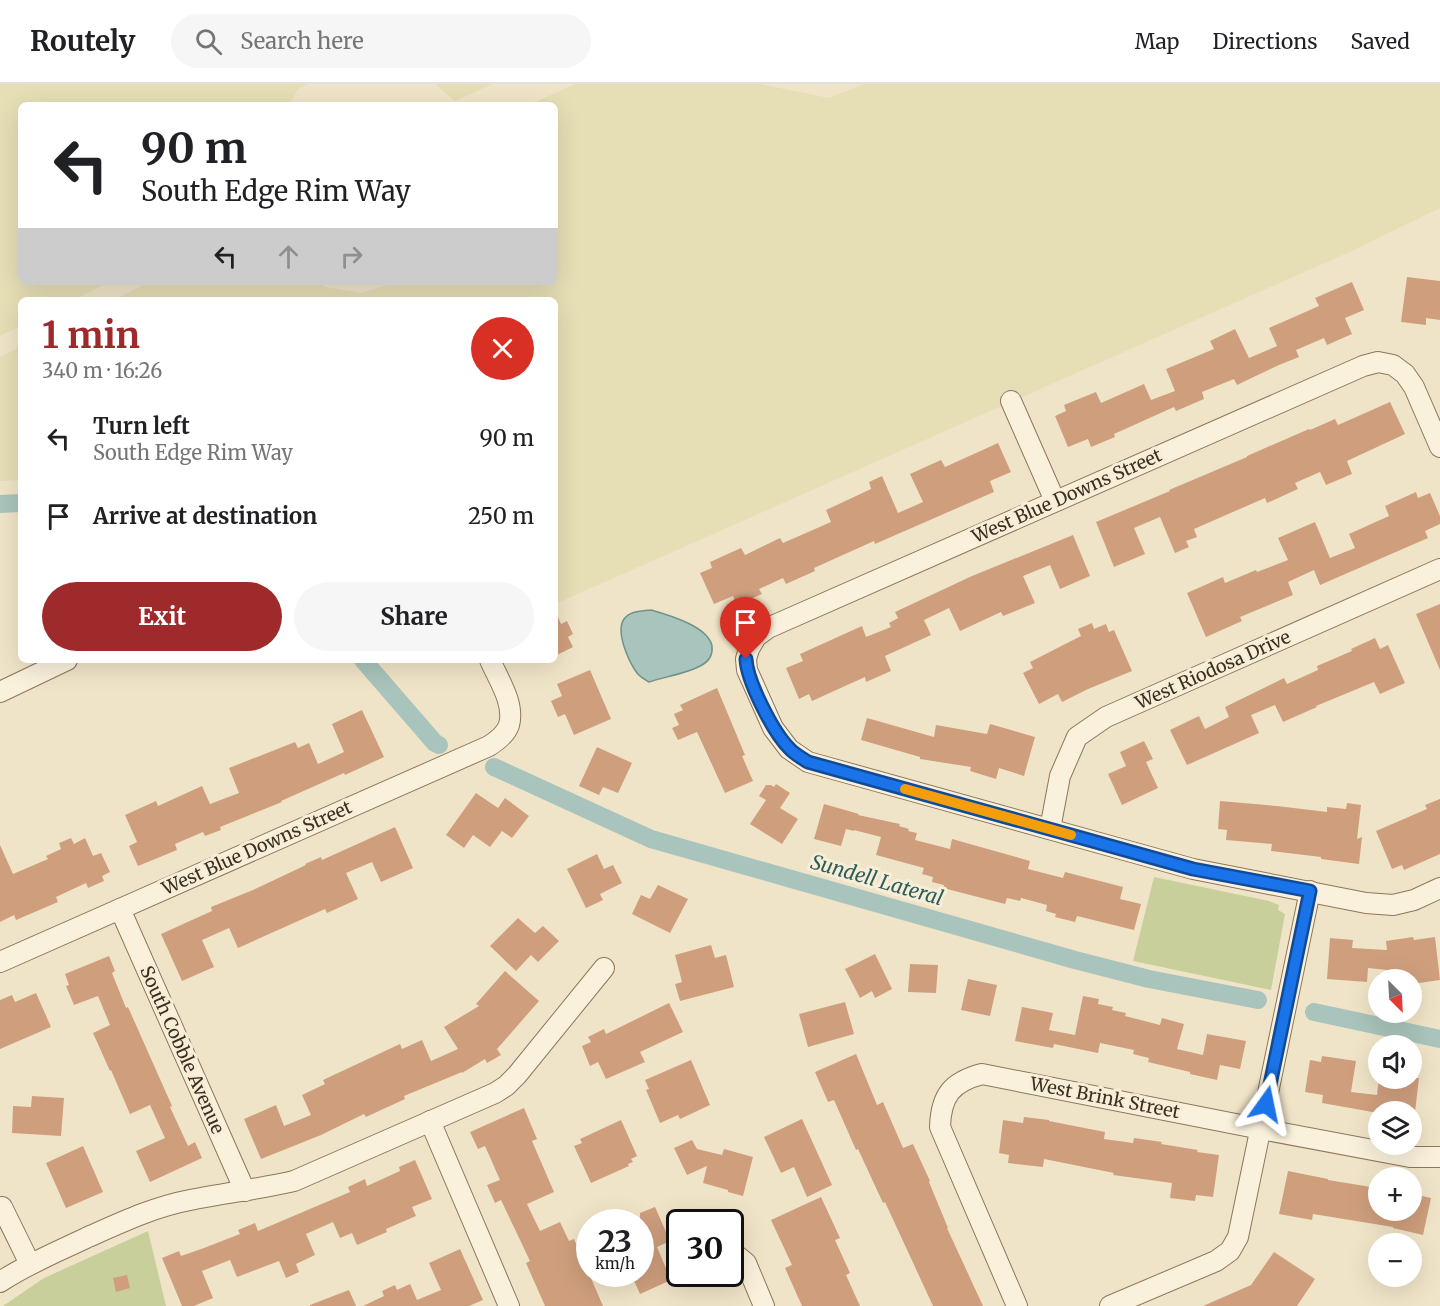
<!DOCTYPE html>
<meta charset="utf-8">
<style>
body{margin:0;font-family:Merriweather,serif;background:#f6f6f6;color:#202124;height:100vh;display:flex;flex-direction:column;font-size:22px;white-space:nowrap}
*{box-sizing:border-box;margin:0}
p{font-size:20px;color:#757577}
.icon{flex:none;width:33px;height:33px;fill:none;stroke:currentColor;stroke-width:2;stroke-linecap:round;stroke-linejoin:round}
.map{position:relative;flex:1;overflow:hidden}
.drawer{position:absolute;left:18px;top:213px;width:540px;height:366px;display:flex;flex-direction:column;background:#fff;border-radius:9px;box-shadow:0 6px 24px #0002}
.drawer>*{flex:none}
.guide{position:absolute;left:18px;top:18px;width:540px;height:183px;border-radius:9px;box-shadow:0 6px 24px #0002;background:#fff;color:#202124;overflow:hidden}
.needle{width:39px;rotate:156deg}
.fabs{position:absolute;left:1368px;top:885px;display:grid;gap:12px}
.fabs a{display:grid;place-items:center;width:54px;height:54px;border-radius:50%;background:#fff;box-shadow:0 6px 24px #0002;font-size:30px}
.speed{position:absolute;left:576px;top:1125px;display:flex;gap:12px;font-size:30px;font-weight:700;text-align:center}
.speed>*{display:grid;place-content:center;width:78px;height:78px;border-radius:50%;background:#fff;box-shadow:0 6px 24px #0002;line-height:1}
.speed small{font-size:15px;font-weight:400}
.speed .limit{border:3px solid #111;border-radius:9px;background:#fff;color:#111}
.pin{position:absolute;display:grid;place-items:center;width:51px;height:51px;color:#fff;margin:-62px -26px;border-radius:50% 50% 50% 0;rotate:-45deg;box-shadow:0 0 6px #0007}
.pin .icon{rotate:45deg}
.me{position:absolute;width:66px;margin:-33px;rotate:12deg;stroke-linejoin:round;filter:drop-shadow(0 0 4px #0008)}
.turn{display:flex;align-items:center;gap:21px;height:126px;padding:0 24px;font-size:27px}
.turn .icon{width:78px;height:78px;stroke-width:2.5}
.turn b{display:block;font-size:42px;line-height:51px}
.lanes{display:flex;align-items:center;height:57px;padding:0 24px;background:#0003;justify-content:center;gap:30px;direction:ltr}
.lanes .off{opacity:.35}
.round{display:grid;place-items:center;flex:none;width:63px;height:63px;border-radius:32px;background:#f6f6f6}
.headline{display:flex;align-items:center;justify-content:space-between;height:102px;padding:0 24px}
h1{font-size:36px;font-weight:700;line-height:45px;color:#9e2a2b}
.button{display:flex;gap:12px;margin-top:auto;padding:12px 24px}
.button a{flex:1;height:69px;border-radius:36px;background:#9e2a2b;color:#fff;font-size:24px;font-weight:700;line-height:69px;text-align:center}
.button a+a{background:#f6f6f6;color:#202124}
ul{padding:0;list-style:none}
li{display:flex;align-items:center;gap:18px;height:78px;padding:0 24px}
li div{flex:1}
li b{display:block;font-size:22px}
li em{font-style:normal}
header{display:flex;align-items:center;gap:36px;box-sizing:border-box;height:84px;padding:0 30px;background:#fff;border-bottom:2px solid #e0e0e0}
header strong{font-size:28px}
nav{display:flex;gap:33px;margin-inline-start:auto;font-size:21px}
.search{width:420px;height:54px;background:#f6f6f6;display:flex;align-items:center;gap:15px;box-sizing:border-box;padding:0 21px;border-radius:33px;color:#757577;font-size:22px}
.map>svg:first-child{display:block}
.farmland{fill:#e6deb5}
.green{fill:#c9cf9b}
.water{fill:#a9c4bc;stroke:#6f938a;stroke-width:1.5}
.lines{fill:none;stroke-linecap:round;stroke-linejoin:round}
.canal{stroke:#a9c4bc;stroke-width:18}
.building{fill:#cf9f7d}
.minor-casing{stroke:#8d765c;stroke-width:22}
.minor{stroke:#faf1dc;stroke-width:20}
.route-casing{stroke:#114b97;stroke-width:15}
.route{stroke:#1a73e8;stroke-width:10}
.slow{stroke:#f59e0b;stroke-width:10}
.labels{text-anchor:middle;stroke-width:6;stroke-linejoin:round;paint-order:stroke}
.street-label{font-size:18px;fill:#3d2e20;stroke:#f7eed8}
.water-label{font-size:20px;font-style:italic;fill:#2f5d5a;stroke:#f7eed8}
</style>
<header>
<strong>Routely</strong>
<div class="search"><svg class="icon" aria-label="search" viewBox="0 0 24 24"><circle cx="10" cy="10" r="6"/><path d="M15 15l6 6"/></svg>Search here</div>
<nav><a>Map</a><a>Directions</a><a>Saved</a></nav>
</header>
<div class="map">
<svg width="1440" height="1222" viewBox="0 0 1440 1222">
<rect width="100%" height="100%" fill="#f0e4c8"/>
<!-- farmland -->
<g class="farmland">
<path d="M 0,0 L 309,0 L 298,5 L 289,21 L 21,21 L 21,198 L 109,198 L 73,216 L 21,216 L 21,242 L 0,252 Z"/>
<path d="M 435,0 L 493,0 L 455,17 Z"/>
<path d="M 575,0 L 760,0 L 829,14 L 865,0 L 1440,0 L 1440,124 L 1354,166 L 555,520 L 555,216 L 113,216 L 149,198 L 319,198 L 325,203 L 361,209 L 396,198 L 555,198 L 555,21 L 529,21 Z"/>
<path d="M 21,262 L 21,396 L 0,397 L 0,273 Z"/>
</g>
<!-- green -->
<g class="green">
<path d="M 1154,793 L 1269,817 L 1279,821 L 1278,826 L 1285,830 L 1271,906 L 1133,877 Z"/>
<path d="M 148,1147 L 166,1222 L 3,1222 L 44,1194 Z"/>
</g>
<!-- water -->
<path class="water" d="M 651,526 C 668,531 708,542 712,562 C 713,571 709,577 702,581 C 689,589 664,593 649,598 C 644,595 640,593 637,589 C 629,578 615,548 624,535 C 630,527 641,527 651,526 Z"/>
<g class="lines">
<!-- canal -->
<g class="canal">
<path d="M 0,420 L 21,419"/>
<path d="M 363,576 L 435,659 L 439,661"/>
<path d="M 494,683 L 651,755 L 1075,876 L 1149,895 L 1258,916"/>
<path d="M 1314,928 L 1440,955"/>
</g>
</g>
<!-- building -->
<g class="building">
<path d="M 1407,193 L 1440,197 L 1440,236 L 1426,234 L 1426,241 L 1401,238 Z"/>
<path d="M 1352,198 L 1364,226 L 1345,234 L 1352,250 L 1327,261 L 1324,254 L 1296,266 L 1299,273 L 1279,281 L 1237,301 L 1234,295 L 1202,308 L 1204,315 L 1176,327 L 1174,323 L 1114,350 L 1115,353 L 1091,363 L 1088,355 L 1068,363 L 1055,332 L 1066,327 L 1064,321 L 1096,308 L 1101,319 L 1144,300 L 1151,316 L 1175,307 L 1166,285 L 1214,265 L 1210,257 L 1235,245 L 1249,274 L 1277,262 L 1269,244 L 1319,222 L 1315,214 Z"/>
<path d="M 1390,318 L 1405,350 L 1347,377 L 1352,390 L 1326,401 L 1320,388 L 1295,399 L 1298,405 L 1267,419 L 1265,414 L 1194,445 L 1197,453 L 1186,457 L 1189,463 L 1175,469 L 1160,433 L 1134,444 L 1145,470 L 1114,483 L 1096,438 L 1170,407 L 1169,406 L 1247,373 L 1247,372 L 1309,345 L 1310,346 L 1335,335 L 1338,341 Z"/>
<path d="M 998,359 L 1011,388 L 990,397 L 994,408 L 875,460 L 874,457 L 814,484 L 815,487 L 786,500 L 783,494 L 759,505 L 762,510 L 737,521 L 733,512 L 714,520 L 700,489 L 712,484 L 710,478 L 741,464 L 745,471 L 780,454 L 783,459 L 831,438 L 826,426 L 871,405 L 869,398 L 882,392 L 898,429 L 923,418 L 910,390 L 941,376 L 945,383 Z"/>
<path d="M 1416,408 L 1418,414 L 1430,409 L 1440,432 L 1440,440 L 1425,447 L 1428,454 L 1320,501 L 1314,486 L 1288,498 L 1293,511 L 1240,533 L 1242,537 L 1206,553 L 1187,509 L 1223,493 L 1225,499 L 1256,486 L 1257,488 L 1288,476 L 1278,454 L 1315,438 L 1330,474 L 1355,464 L 1349,450 L 1389,432 L 1385,422 Z"/>
<path d="M 1073,451 L 1090,492 L 1060,505 L 1050,481 L 1023,492 L 1035,519 L 1003,532 L 1001,528 L 960,547 L 949,524 L 924,536 L 931,551 L 885,572 L 891,587 L 866,598 L 865,593 L 812,617 L 809,610 L 799,615 L 786,584 L 803,577 L 800,570 L 862,542 L 866,553 L 891,543 L 889,539 L 898,534 L 895,528 L 972,492 Z"/>
<path d="M 1440,520 L 1440,586 L 1416,530 Z"/>
<path d="M 555,526 L 561,540 L 567,537 L 573,550 L 568,553 L 573,563 L 555,572 Z"/>
<path d="M 1092,539 L 1094,545 L 1106,540 L 1109,548 L 1114,546 L 1132,587 L 1088,605 L 1062,618 L 1058,610 L 1039,620 L 1023,589 L 1033,584 L 1030,578 L 1081,552 L 1078,545 Z"/>
<path d="M 1375,554 L 1380,565 L 1388,561 L 1405,599 L 1380,610 L 1374,598 L 1316,622 L 1317,623 L 1283,638 L 1275,621 L 1251,631 L 1259,649 L 1187,681 L 1170,646 L 1199,632 L 1205,645 L 1229,633 L 1225,623 L 1284,594 L 1287,600 L 1318,586 L 1317,582 L 1352,567 L 1351,565 Z"/>
<path d="M 590,586 L 611,635 L 574,651 L 565,630 L 558,633 L 551,617 L 562,612 L 557,600 Z"/>
<path d="M 717,604 L 745,671 L 742,672 L 753,697 L 725,709 L 697,648 L 678,656 L 672,644 L 679,641 L 674,630 L 683,626 L 680,621 Z"/>
<path d="M 362,626 L 384,673 L 345,691 L 344,689 L 281,717 L 282,718 L 220,743 L 221,746 L 205,752 L 203,748 L 175,760 L 177,766 L 138,782 L 129,762 L 137,758 L 125,731 L 156,717 L 158,722 L 202,702 L 210,720 L 239,709 L 229,684 L 295,658 L 298,664 L 309,659 L 318,680 L 344,668 L 332,640 Z"/>
<path d="M 867,634 L 934,653 L 936,641 L 987,650 L 990,640 L 1035,653 L 1024,692 L 999,684 L 996,695 L 970,687 L 971,683 L 920,675 L 920,673 L 861,656 Z"/>
<path d="M 1144,657 L 1153,675 L 1146,678 L 1158,704 L 1122,721 L 1108,690 L 1126,682 L 1120,668 Z"/>
<path d="M 597,663 L 632,679 L 618,709 L 603,703 L 599,711 L 579,702 Z"/>
<path d="M 776,700 L 790,709 L 780,724 L 798,735 L 782,760 L 750,740 L 766,716 L 759,712 L 766,701 L 771,701 L 774,703 Z"/>
<path d="M 476,709 L 498,724 L 505,714 L 529,732 L 512,754 L 502,747 L 490,763 L 473,751 L 464,764 L 446,751 Z"/>
<path d="M 1440,715 L 1440,770 L 1404,786 L 1402,781 L 1392,785 L 1376,747 L 1427,725 L 1425,721 Z"/>
<path d="M 1220,717 L 1277,722 L 1327,728 L 1327,723 L 1346,725 L 1347,719 L 1361,721 L 1357,755 L 1362,753 L 1359,780 L 1321,775 L 1321,773 L 1271,767 L 1272,760 L 1226,756 L 1227,746 L 1218,745 Z"/>
<path d="M 824,720 L 859,730 L 858,731 L 900,740 L 899,742 L 909,745 L 908,747 L 917,749 L 915,756 L 950,765 L 952,755 L 1030,777 L 1028,785 L 1063,794 L 1065,788 L 1123,803 L 1120,815 L 1141,820 L 1134,846 L 1077,832 L 1075,838 L 1055,833 L 1056,830 L 1046,827 L 1047,821 L 1021,814 L 1020,817 L 1007,814 L 1005,820 L 943,804 L 944,801 L 932,798 L 933,793 L 922,790 L 924,784 L 876,771 L 881,753 L 854,746 L 854,747 L 846,745 L 841,762 L 814,755 Z"/>
<path d="M 395,743 L 413,784 L 381,798 L 372,778 L 346,789 L 358,815 L 327,829 L 325,825 L 238,864 L 229,844 L 202,856 L 214,883 L 182,897 L 161,850 L 212,827 L 211,823 L 253,806 L 306,781 L 305,780 L 321,773 L 322,776 Z"/>
<path d="M 71,754 L 74,760 L 85,754 L 93,772 L 101,769 L 110,788 L 102,792 L 104,797 L 88,804 L 86,799 L 56,813 L 58,818 L 16,836 L 14,831 L 0,838 L 0,761 L 13,790 L 48,775 L 46,772 L 61,765 L 59,759 Z"/>
<path d="M 597,770 L 604,785 L 613,781 L 622,799 L 600,810 L 603,816 L 586,824 L 567,785 Z"/>
<path d="M 658,801 L 688,815 L 670,849 L 632,830 L 641,811 L 650,815 Z"/>
<path d="M 518,834 L 535,849 L 543,842 L 559,857 L 538,878 L 531,871 L 516,887 L 490,862 Z"/>
<path d="M 1413,853 L 1414,856 L 1435,853 L 1440,896 L 1412,900 L 1412,896 L 1398,896 L 1397,887 L 1368,884 L 1367,898 L 1327,895 L 1330,854 L 1353,856 L 1352,864 L 1387,866 L 1386,857 Z"/>
<path d="M 711,861 L 715,874 L 726,871 L 734,903 L 680,917 L 675,900 L 682,898 L 675,871 Z"/>
<path d="M 875,870 L 892,905 L 875,914 L 872,907 L 860,914 L 845,885 Z"/>
<path d="M 109,872 L 115,887 L 112,889 L 126,924 L 128,923 L 172,1022 L 170,1023 L 188,1062 L 195,1058 L 202,1074 L 150,1098 L 136,1067 L 165,1054 L 150,1021 L 130,1030 L 111,986 L 110,987 L 93,949 L 110,941 L 98,912 L 74,921 L 66,902 L 69,901 L 65,890 Z"/>
<path d="M 910,880 L 938,881 L 936,909 L 908,908 Z"/>
<path d="M 505,887 L 539,917 L 497,965 L 501,971 L 487,979 L 485,975 L 462,989 L 462,988 L 404,1012 L 405,1015 L 366,1033 L 364,1030 L 321,1051 L 261,1075 L 244,1035 L 276,1021 L 284,1042 L 311,1031 L 302,1011 L 325,1000 L 323,996 L 400,960 L 402,965 L 422,956 L 431,977 L 458,965 L 444,943 L 479,922 L 476,920 Z"/>
<path d="M 968,895 L 997,901 L 990,932 L 961,926 Z"/>
<path d="M 36,909 L 51,943 L 0,965 L 0,916 L 12,911 L 15,918 Z"/>
<path d="M 1083,912 L 1099,915 L 1098,920 L 1113,923 L 1112,926 L 1126,929 L 1125,932 L 1160,941 L 1162,934 L 1184,940 L 1177,965 L 1203,971 L 1207,950 L 1246,957 L 1240,985 L 1220,981 L 1217,996 L 1190,990 L 1190,988 L 1148,978 L 1149,974 L 1133,970 L 1134,966 L 1100,959 L 1098,969 L 1054,960 L 1053,964 L 1015,957 L 1022,923 L 1053,929 L 1049,946 L 1075,951 Z"/>
<path d="M 845,918 L 854,950 L 808,963 L 799,930 Z"/>
<path d="M 669,919 L 683,948 L 640,968 L 645,978 L 606,995 L 598,978 L 590,982 L 582,962 L 591,958 L 588,953 L 604,945 L 606,950 Z"/>
<path d="M 856,970 L 877,1021 L 883,1018 L 903,1064 L 913,1060 L 930,1097 L 929,1098 L 948,1144 L 947,1144 L 983,1222 L 933,1222 L 885,1118 L 883,1119 L 858,1065 L 856,1066 L 834,1016 L 828,1018 L 815,988 Z"/>
<path d="M 1322,972 L 1356,977 L 1351,1008 L 1377,1011 L 1379,994 L 1419,994 L 1415,1028 L 1378,1028 L 1378,1029 L 1322,1019 L 1323,1011 L 1305,1008 L 1310,976 L 1321,978 Z"/>
<path d="M 691,976 L 710,1021 L 680,1035 L 678,1031 L 660,1039 L 646,1006 L 649,1005 L 645,996 Z"/>
<path d="M 32,1012 L 64,1014 L 61,1052 L 12,1049 L 13,1022 L 31,1023 Z"/>
<path d="M 524,1024 L 537,1055 L 532,1057 L 554,1108 L 527,1120 L 540,1147 L 560,1138 L 569,1157 L 574,1155 L 603,1222 L 545,1222 L 526,1179 L 530,1177 L 501,1116 L 495,1119 L 487,1101 L 500,1096 L 485,1062 L 478,1065 L 470,1048 Z"/>
<path d="M 1024,1033 L 1049,1036 L 1049,1037 L 1105,1048 L 1104,1055 L 1133,1059 L 1134,1054 L 1162,1058 L 1161,1060 L 1198,1066 L 1197,1068 L 1219,1071 L 1213,1113 L 1196,1111 L 1195,1117 L 1170,1114 L 1172,1099 L 1113,1091 L 1114,1089 L 1044,1075 L 1043,1083 L 1008,1079 L 1009,1071 L 999,1069 L 1003,1036 L 1023,1039 Z"/>
<path d="M 802,1035 L 832,1101 L 807,1113 L 794,1083 L 781,1089 L 764,1053 Z"/>
<path d="M 621,1036 L 637,1072 L 631,1075 L 633,1078 L 628,1080 L 629,1082 L 591,1099 L 574,1062 L 582,1059 L 580,1055 Z"/>
<path d="M 692,1056 L 697,1065 L 722,1071 L 724,1065 L 753,1073 L 743,1112 L 728,1108 L 728,1106 L 703,1099 L 707,1082 L 687,1091 L 674,1064 Z"/>
<path d="M 83,1062 L 103,1108 L 66,1124 L 46,1079 Z"/>
<path d="M 415,1076 L 432,1115 L 412,1123 L 416,1132 L 386,1145 L 387,1148 L 357,1161 L 352,1149 L 340,1154 L 333,1138 L 306,1150 L 315,1171 L 296,1180 L 299,1188 L 286,1194 L 279,1177 L 237,1193 L 230,1176 L 202,1187 L 213,1214 L 194,1222 L 182,1222 L 162,1174 L 179,1167 L 181,1172 L 204,1164 L 240,1150 L 238,1146 L 255,1139 L 258,1147 L 350,1108 L 348,1103 L 365,1095 L 367,1102 L 400,1087 L 399,1083 Z"/>
<path d="M 1288,1087 L 1328,1095 L 1328,1096 L 1377,1104 L 1373,1126 L 1412,1126 L 1412,1110 L 1431,1114 L 1423,1151 L 1393,1144 L 1393,1143 L 1313,1130 L 1312,1136 L 1279,1130 Z"/>
<path d="M 821,1113 L 840,1154 L 835,1156 L 850,1189 L 846,1191 L 860,1222 L 802,1222 L 785,1184 L 792,1181 L 771,1136 Z"/>
<path d="M 655,1123 L 670,1157 L 657,1163 L 671,1196 L 640,1210 L 631,1190 L 640,1190 L 640,1129 Z"/>
<path d="M 460,1165 L 483,1216 L 469,1222 L 363,1222 L 384,1212 L 382,1207 L 395,1201 L 397,1206 L 410,1200 L 417,1216 L 441,1206 L 429,1179 Z"/>
<path d="M 1274,1168 L 1315,1195 L 1297,1222 L 1203,1222 L 1251,1201 Z"/>
<path d="M 127,1191 L 130,1204 L 116,1208 L 113,1194 Z"/>
<path d="M 349,1206 L 356,1222 L 310,1222 L 310,1221 Z"/>
</g>
<g class="lines">
<!-- minor casing -->
<g class="minor-casing">
<g id="minor">
<path d="M 1011,317 L 1055,417"/>
<path d="M 1440,363 L 1414,303 L 1405,290 L 1393,281 L 1378,278 L 1363,282 L 768,544 L 756,553 L 749,565 L 746,575 L 747,586 L 773,644 L 789,665 L 808,678 L 1193,785 L 1366,819 L 1393,821 L 1414,816 L 1440,804"/>
<path d="M 0,608 L 67,576"/>
<path d="M 1050,745 L 1060,692 L 1077,653 L 1106,633 L 1440,485"/>
<path d="M 120,825 L 245,1107"/>
<path d="M 0,878 L 489,662 C 497,657 506,650 509,641 C 515,619 498,595 490,576"/>
<path d="M 430,1037 L 509,1222"/>
<path d="M 2,1123 L 30,1180"/>
<path d="M 730,1166 L 746,1179 L 764,1222"/>
<path d="M 0,1198 C 27,1180 57,1168 86,1154 C 120,1139 153,1123 190,1116 C 224,1109 260,1105 294,1097 L 495,1009 L 506,1002 L 517,991 L 604,884"/>
<path d="M 1017,1222 L 940,1043 C 941,1011 952,998 982,990 L 1261,1045 L 1410,1073 L 1440,1073"/>
<path d="M 1110,1222 L 1216,1177 L 1230,1167 L 1238,1153 L 1310,807"/>
</g>
</g>
<!-- minor -->
<use href="#minor" class="minor"/>
</g>
<g class="lines">
<!-- route casing -->
<g class="route-casing">
<path id="route" d="M 746,575 C 747,597 773,648 789,664 C 794,670 802,674 808,678 L 1193,785 L 1310,807 L 1266,1020"/>
</g>
<!-- route -->
<use href="#route" class="route"/>
<!-- slow -->
<path class="slow" d="M 905,705 L 1071,751"/>
</g>
<g class="labels">
<!-- street labels -->
<g class="street-label">
<text transform="translate(1067 412) rotate(-24)" y="6">West Blue Downs Street</text>
<text transform="translate(1213 586) rotate(-24)" y="6">West Riodosa Drive</text>
<text transform="translate(257 764) rotate(-24)" y="6">West Blue Downs Street</text>
<text transform="translate(182 966) rotate(66)" y="6">South Cobble Avenue</text>
<text transform="translate(1105 1014) rotate(11)" y="6">West Brink Street</text>
</g>
<!-- water labels -->
<g class="water-label">
<text transform="translate(877 796) rotate(16)" y="7">Sundell Lateral</text>
</g>
</g>
</svg>
<div class="fabs">
<a><svg class="needle" viewBox="-14 -14 28 28"><path d="M0-13l5 13h-10z" fill="#e53935"/><path d="M0 13l5-13h-10z" fill="#757577"/></svg></a>
<a><svg class="icon" aria-label="sound" viewBox="0 0 24 24"><path d="M4 9h4l5-4v14l-5-4H4zM17 9q2 3 0 6"/></svg></a>
<a><svg class="icon" aria-label="layers" viewBox="0 0 24 24"><path d="M12 4l9 5-9 5-9-5zM3 14l9 5 9-5"/></svg></a>
<a>+</a>
<a>−</a>
</div>
<div class="speed"><div>23<small>km/h</small></div><div class="limit">30</div></div>
<div class="pin" style="left:746px;top:575px;background:#d93025"><svg class="icon" aria-label="arrive" viewBox="0 0 24 24"><path d="M6 21V4h12l-3 4 3 4H6"/></svg></div>
<svg class="me" style="left:1266px;top:1020px" viewBox="-20 -20 40 40"><path d="M0-17L14 15 0 8-14 15z" fill="#1a73e8" stroke="#fff" stroke-width="4"/></svg>
<div class="guide">
<div class="turn"><svg class="icon" aria-label="left" viewBox="0 0 24 24"><path d="M17 20v-9H6M10 6l-5 5 5 5"/></svg><div><b>90 m</b>South Edge Rim Way</div></div>
<div class="lanes"><svg class="icon" aria-label="left" viewBox="0 0 24 24"><path d="M17 20v-9H6M10 6l-5 5 5 5"/></svg><svg class="icon off" aria-label="ahead" viewBox="0 0 24 24"><path d="M12 20V5M6 11l6-6 6 6"/></svg><svg class="icon off" aria-label="right" viewBox="0 0 24 24"><path d="M7 20v-9h11M14 6l5 5-5 5"/></svg></div>
</div>
<section class="drawer">
<div class="headline"><div><h1>1 min</h1><p>340 m · 16:26</p></div><a class="round" style="background:#d93025;color:#fff"><svg class="icon" aria-label="close" viewBox="0 0 24 24"><path d="M6 6l12 12M18 6L6 18"/></svg></a></div>
<ul>
<li><svg class="icon" aria-label="left" viewBox="0 0 24 24"><path d="M17 20v-9H6M10 6l-5 5 5 5"/></svg><div><b>Turn left</b><p>South Edge Rim Way</p></div><em>90 m</em></li>
<li><svg class="icon" aria-label="arrive" viewBox="0 0 24 24"><path d="M6 21V4h12l-3 4 3 4H6"/></svg><div><b>Arrive at destination</b></div><em>250 m</em></li>
</ul>
<div class="button"><a>Exit</a><a>Share</a></div>
</section>
</div>
